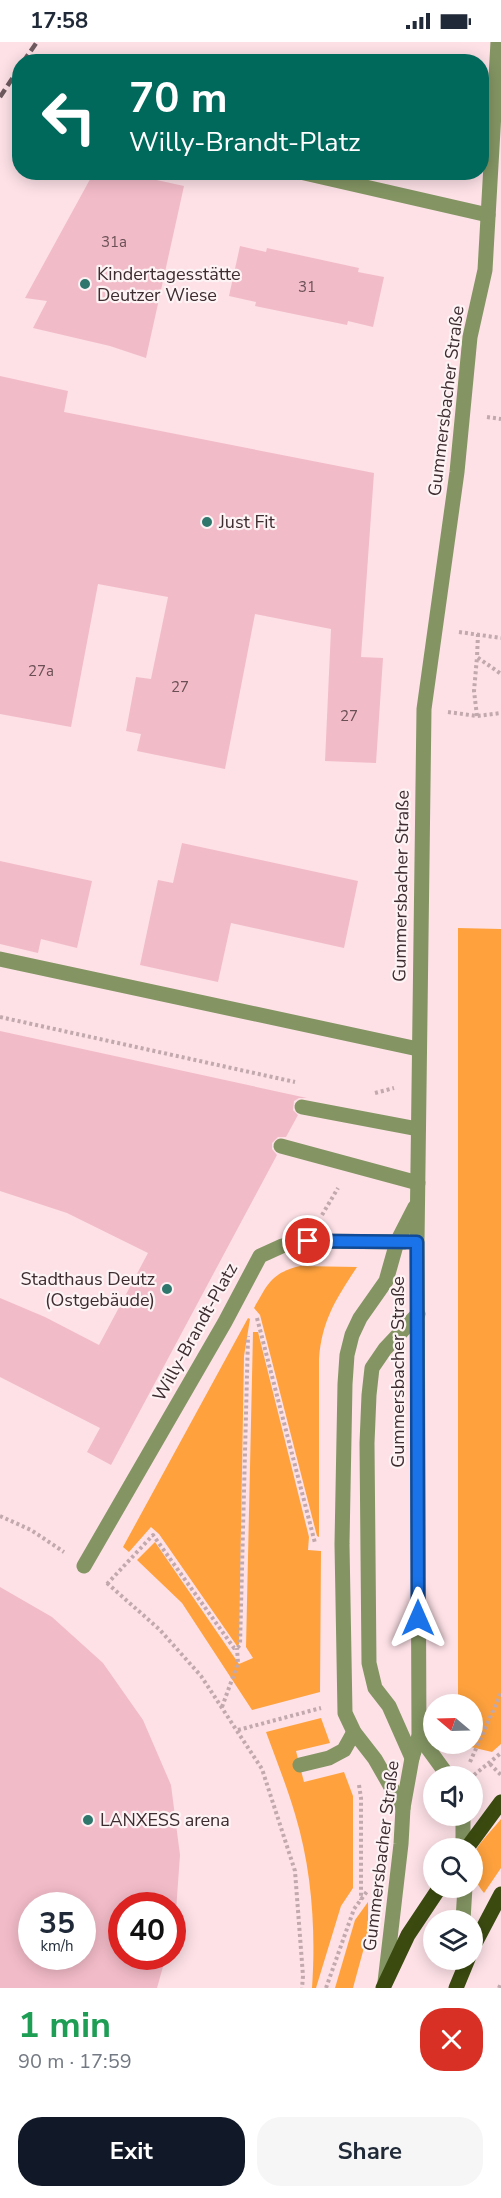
<!DOCTYPE html>
<meta charset="utf-8">
<style>
body{margin:0;font-family:"Nunito Sans",sans-serif;background:#f6f6f7;color:#1f2937;height:100vh;display:flex;flex-direction:column;font-size:22px;white-space:nowrap}
*{box-sizing:border-box;margin:0}
p{font-size:20px;color:#747a83}
.icon{flex:none;width:33px;height:33px;fill:none;stroke:currentColor;stroke-width:2;stroke-linecap:round;stroke-linejoin:round}
.map{position:relative;height:1946px;overflow:hidden}
.details{display:flex;flex-direction:column;background:#fff;flex:1}
.details>*{flex:none}
.hud{position:absolute;left:12px;top:12px;width:477px;height:126px;border-radius:24px;box-shadow:0 3px 15px #0003;background:#00695c;color:#fff;overflow:hidden}
.needle{width:39px;rotate:289deg}
.fabs{position:absolute;left:423px;top:1652px;display:grid;gap:12px}
.fabs a{display:grid;place-items:center;width:60px;height:60px;border-radius:50%;background:#fff;box-shadow:0 3px 15px #0003;font-size:30px}
.speed{position:absolute;left:18px;top:1850px;display:flex;gap:12px;font-size:30px;font-weight:700;text-align:center}
.speed>*{display:grid;place-content:center;width:78px;height:78px;border-radius:50%;background:#fff;box-shadow:0 3px 15px #0003;line-height:1}
.speed small{font-size:15px;font-weight:400}
.speed .limit{border:9px solid #d22;background:#fff;color:#111}
.pin{position:absolute;display:grid;place-items:center;width:51px;height:51px;color:#fff;margin:-26px;border:3px solid #fff;border-radius:50%;box-shadow:0 2px 6px #0007}
.me{position:absolute;width:66px;margin:-33px;rotate:0deg;stroke-linejoin:round;filter:drop-shadow(0 0 4px #0008)}
.turn{display:flex;align-items:center;gap:21px;height:126px;padding:0 18px;font-size:27px}
.turn .icon{width:78px;height:78px;stroke-width:2.5}
.turn b{display:block;font-size:42px;line-height:51px}
.round{display:grid;place-items:center;flex:none;width:63px;height:63px;border-radius:24px;background:#f6f6f7}
.summary{display:flex;align-items:center;justify-content:space-between;height:102px;padding:0 18px}
h1{font-size:36px;font-weight:700;line-height:45px;color:#1e9e55}
.action{display:flex;gap:12px;margin-top:auto;padding:12px 18px}
.action a{flex:1;height:69px;border-radius:24px;background:#111827;color:#fff;font-size:24px;font-weight:700;line-height:69px;text-align:center}
.action a+a{background:#f6f6f7;color:#1f2937}
.status{display:flex;justify-content:space-between;align-items:center;height:42px;padding:0 30px;background:#fff;direction:ltr}
.status svg{height:16px;fill:currentColor}
.map>svg:first-child{display:block}
.green{fill:#ffa23e}
.building{fill:#f2bbc8;fill-rule:evenodd}
.lines{fill:none;stroke-linecap:round;stroke-linejoin:round}
.path{stroke:#c2a9ae;stroke-width:4;stroke-dasharray:3 3;stroke-linecap:butt}
.minor{stroke:#849563;stroke-width:15}
.major{stroke:#3b4b10;stroke-width:15}
.rail{stroke:#6e5a5f;stroke-width:4.5;stroke-dasharray:9 4.5;stroke-linecap:butt}
.route-casing{stroke:#114b97;stroke-width:15}
.route{stroke:#1a73e8;stroke-width:10}
.poi-dot{fill:#2f766c;stroke:#fdf3f5;stroke-width:2}
.labels{text-anchor:middle;stroke-width:4.5;stroke-linejoin:round;paint-order:stroke}
.number-label{font-size:15px;fill:#6a5056}
.poi-label{font-size:18px;fill:#3d2c30;stroke:#fdf3f5;text-anchor:start}
.street-label{font-size:18px;fill:#3d2c30;stroke:#fdf3f5}
</style>
<div class="status"><b>17:58</b><svg viewBox="0 0 49 12"><path d="M0 12V9h3v3zM5 12V6h3v6zM10 12V3h3v9zM15 12V0h3v12zM26 1h20v11H26zM47 4h2v5h-2z"/></svg></div>
<div class="map">
<svg width="501" height="1946" viewBox="0 0 501 1946">
<rect width="100%" height="100%" fill="#fde1e7"/>
<!-- green -->
<g class="green">
<path d="M 458,886 L 501,887 L 501,1702 L 492,1710 L 458,1702 L 472,1701 L 472,1662 L 458,1662 Z"/>
<path d="M 300,1224 L 357,1225 C 336,1257 322,1278 319,1317 L 319,1495 L 317,1494 L 260,1273 L 254,1266 C 268,1242 271,1231 300,1224 Z"/>
<path d="M 248,1276 L 250,1277 L 244,1314 L 239,1602 L 237,1604 L 159,1492 L 151,1485 L 129,1510 L 123,1505 Z"/>
<path d="M 253,1290 L 258,1290 L 309,1495 L 308,1508 L 321,1509 L 320,1650 L 252,1668 L 182,1561 L 137,1518 L 155,1500 L 239,1622 L 253,1616 L 246,1605 Z"/>
<path d="M 321,1676 L 330,1701 L 296,1709 L 304,1740 L 344,1730 L 353,1754 L 353,1846 L 341,1864 L 316,1946 L 312,1946 C 316,1889 312,1828 295,1772 C 287,1745 276,1717 266,1690 Z"/>
<path d="M 501,1777 L 501,1826 L 484,1851 C 458,1817 479,1804 501,1777 Z"/>
<path d="M 368,1860 L 368,1891 L 353,1946 L 335,1946 L 355,1878 Z"/>
</g>
<!-- building -->
<g class="building">
<path d="M 94,130 L 120,130 L 184,144 L 146,316 L 110,304 L 33,286 L 47,259 L 25,256 Z"/>
<path d="M 240,204 L 266,210 L 267,206 L 359,226 L 358,230 L 384,235 L 373,285 L 348,279 L 347,283 L 255,264 L 256,260 L 229,254 Z"/>
<path d="M 0,334 L 68,349 L 64,370 L 374,431 L 361,615 L 383,616 L 376,721 L 325,719 L 331,587 L 255,572 L 225,727 L 137,709 L 141,692 L 126,689 L 136,635 L 151,637 L 168,555 L 98,542 L 71,685 L 0,672 Z"/>
<path d="M 182,801 L 358,839 L 344,906 L 231,881 L 218,940 L 140,923 L 158,838 L 173,841 Z"/>
<path d="M 0,819 L 92,839 L 77,906 L 41,897 L 38,911 L 0,902 Z"/>
<path d="M 0,989 L 307,1056 L 299,1056 L 294,1059 L 293,1068 L 298,1073 L 286,1095 L 278,1095 L 272,1101 L 272,1107 L 277,1113 L 111,1423 L 87,1410 L 100,1386 L 0,1335 L 0,1256 L 45,1275 L 99,1303 L 148,1211 L 67,1171 L 0,1149 Z"/>
<path d="M 0,1545 L 52,1575 L 103,1621 L 143,1678 L 171,1743 L 180,1813 L 175,1883 L 172,1892 L 172,1863 L 122,1863 L 122,1914 L 166,1914 L 157,1946 L 0,1946 ZM 32,1863 L 82,1863 L 82,1914 L 32,1914 Z"/>
</g>
<g class="lines">
<!-- path -->
<g class="path">
<path d="M 487,375 L 501,377"/>
<path d="M 459,590 L 501,596"/>
<path d="M 478,592 L 477,615 L 501,632"/>
<path d="M 448,670 L 477,674 L 501,671"/>
<path d="M 477,674 L 474,649 L 477,615"/>
<path d="M 0,975 L 295,1040"/>
<path d="M 375,1051 L 394,1046"/>
<path d="M 322,1173 L 338,1146"/>
<path d="M 257,1276 L 315,1501"/>
<path d="M 0,1474 L 31,1488 L 64,1510"/>
<path d="M 107,1541 L 160,1588 L 201,1634 L 262,1727 L 295,1829 L 303,1934 L 302,1946"/>
<path d="M 107,1542 L 153,1493 L 234,1606 L 237,1606 L 240,1603 L 248,1294"/>
<path d="M 222,1665 L 238,1621 L 237,1606"/>
<path d="M 238,1688 L 321,1666"/>
<path d="M 470,1720 L 501,1651"/>
<path d="M 490,1722 L 501,1733"/>
<path d="M 474,1733 L 501,1711"/>
<path d="M 359,1743 L 361,1756 L 361,1858"/>
<path d="M 326,1946 L 354,1867 L 368,1848"/>
<path d="M 499,1946 L 501,1941"/>
</g>
<!-- minor -->
<g class="minor">
<path d="M 300,130 L 488,173"/>
<path d="M 0,917 L 418,1007"/>
<path d="M 302,1065 L 418,1087"/>
<path d="M 281,1104 L 418,1141"/>
<path d="M 84,1524 L 225,1280 L 260,1214 L 282,1204 L 308,1199 L 405,1200"/>
<path d="M 419,1694 L 448,1734"/>
<path d="M 412,1716 L 389,1664 L 375,1646 L 369,1621 L 367,1401 L 369,1353 L 372,1326 L 385,1307 L 418,1272"/>
<path d="M 300,1723 L 329,1716 L 344,1708 L 354,1690"/>
<path d="M 403,1766 L 375,1717 L 354,1690 L 345,1671 L 342,1502 L 345,1342 L 347,1313 L 352,1293 L 360,1276 L 386,1239 L 397,1200 L 415,1165"/>
<path d="M 463,1773 L 463,1806"/>
<path d="M 463,1878 L 465,1845"/>
<path d="M 385,1940 L 401,1802 L 403,1766 L 412,1716 L 419,1694 L 417,1200 L 424,667 L 457,430 L 470,295 L 485,228 L 498,0"/>
</g>
<!-- major -->
<g class="major">
<path d="M 467,1806 L 501,1760"/>
<path d="M 472,1907 L 501,1852"/>
<path d="M 383,1946 L 408,1893 L 440,1845"/>
<path d="M 456,1946 L 468,1917"/>
</g>
<!-- rail -->
<g class="rail">
<path d="M 23,20 L 37,0"/>
<path d="M 0,55 L 20,25"/>
</g>
</g>
<g class="lines">
<!-- route casing -->
<g class="route-casing">
<path id="route" d="M 308,1199 L 417,1200 L 418,1576"/>
</g>
<!-- route -->
<use href="#route" class="route"/>
</g>
<!-- markers -->
<g class="poi-dot">
<circle cx="85" cy="242" r="6"/>
<circle cx="207" cy="480" r="6"/>
<circle cx="167" cy="1247" r="6"/>
<circle cx="88" cy="1778" r="6"/>
</g>
<g class="labels">
<!-- number labels -->
<g class="number-label">
<text x="114" y="205">31a</text>
<text x="307" y="250">31</text>
<text x="41" y="634">27a</text>
<text x="180" y="650">27</text>
<text x="349" y="679">27</text>
</g>
<!-- poi labels -->
<g class="poi-label">
<text x="97" y="238">Kindertagesstätte<tspan x="97" dy="21">Deutzer Wiese</tspan></text>
<text x="219" y="486">Just Fit</text>
<text x="155" y="1243" text-anchor="end">Stadthaus Deutz<tspan x="155" dy="21">(Ostgebäude)</tspan></text>
<text x="100" y="1784">LANXESS arena</text>
</g>
<!-- street labels -->
<g class="street-label">
<text transform="translate(446 359) rotate(-83)" y="6">Gummersbacher Straße</text>
<text transform="translate(401 844) rotate(-89)" y="6">Gummersbacher Straße</text>
<text transform="translate(195 1290) rotate(-61)" y="6">Willy-Brandt-Platz</text>
<text transform="translate(398 1330) rotate(-90)" y="6">Gummersbacher Straße</text>
<text transform="translate(381 1814) rotate(-83)" y="6">Gummersbacher Straße</text>
</g>
</g>
</svg>
<div class="fabs">
<a><svg class="needle" viewBox="-14 -14 28 28"><path d="M0-13l5 13h-10z" fill="#e53935"/><path d="M0 13l5-13h-10z" fill="#747a83"/></svg></a>
<a><svg class="icon" aria-label="sound" viewBox="0 0 24 24"><path d="M4 9h4l5-4v14l-5-4H4zM17 9q2 3 0 6"/></svg></a>
<a><svg class="icon" aria-label="search" viewBox="0 0 24 24"><circle cx="10" cy="10" r="6"/><path d="M15 15l6 6"/></svg></a>
<a><svg class="icon" aria-label="layers" viewBox="0 0 24 24"><path d="M12 4l9 5-9 5-9-5zM3 14l9 5 9-5"/></svg></a>
</div>
<div class="speed"><div>35<small>km/h</small></div><div class="limit">40</div></div>
<div class="pin" style="left:308px;top:1199px;background:#d93025"><svg class="icon" aria-label="arrive" viewBox="0 0 24 24"><path d="M6 21V4h12l-3 4 3 4H6"/></svg></div>
<svg class="me" style="left:418px;top:1576px" viewBox="-20 -20 40 40"><path d="M0-17L14 15 0 8-14 15z" fill="#1a73e8" stroke="#fff" stroke-width="4"/></svg>
<div class="hud">
<div class="turn"><svg class="icon" aria-label="left" viewBox="0 0 24 24"><path d="M17 20v-9H6M10 6l-5 5 5 5"/></svg><div><b>70 m</b>Willy-Brandt-Platz</div></div>
</div>
</div>
<section class="details">
<div class="summary"><div><h1>1 min</h1><p>90 m · 17:59</p></div><a class="round" style="background:#d93025;color:#fff"><svg class="icon" aria-label="close" viewBox="0 0 24 24"><path d="M6 6l12 12M18 6L6 18"/></svg></a></div>
<div class="action"><a>Exit</a><a>Share</a></div>
</section>
